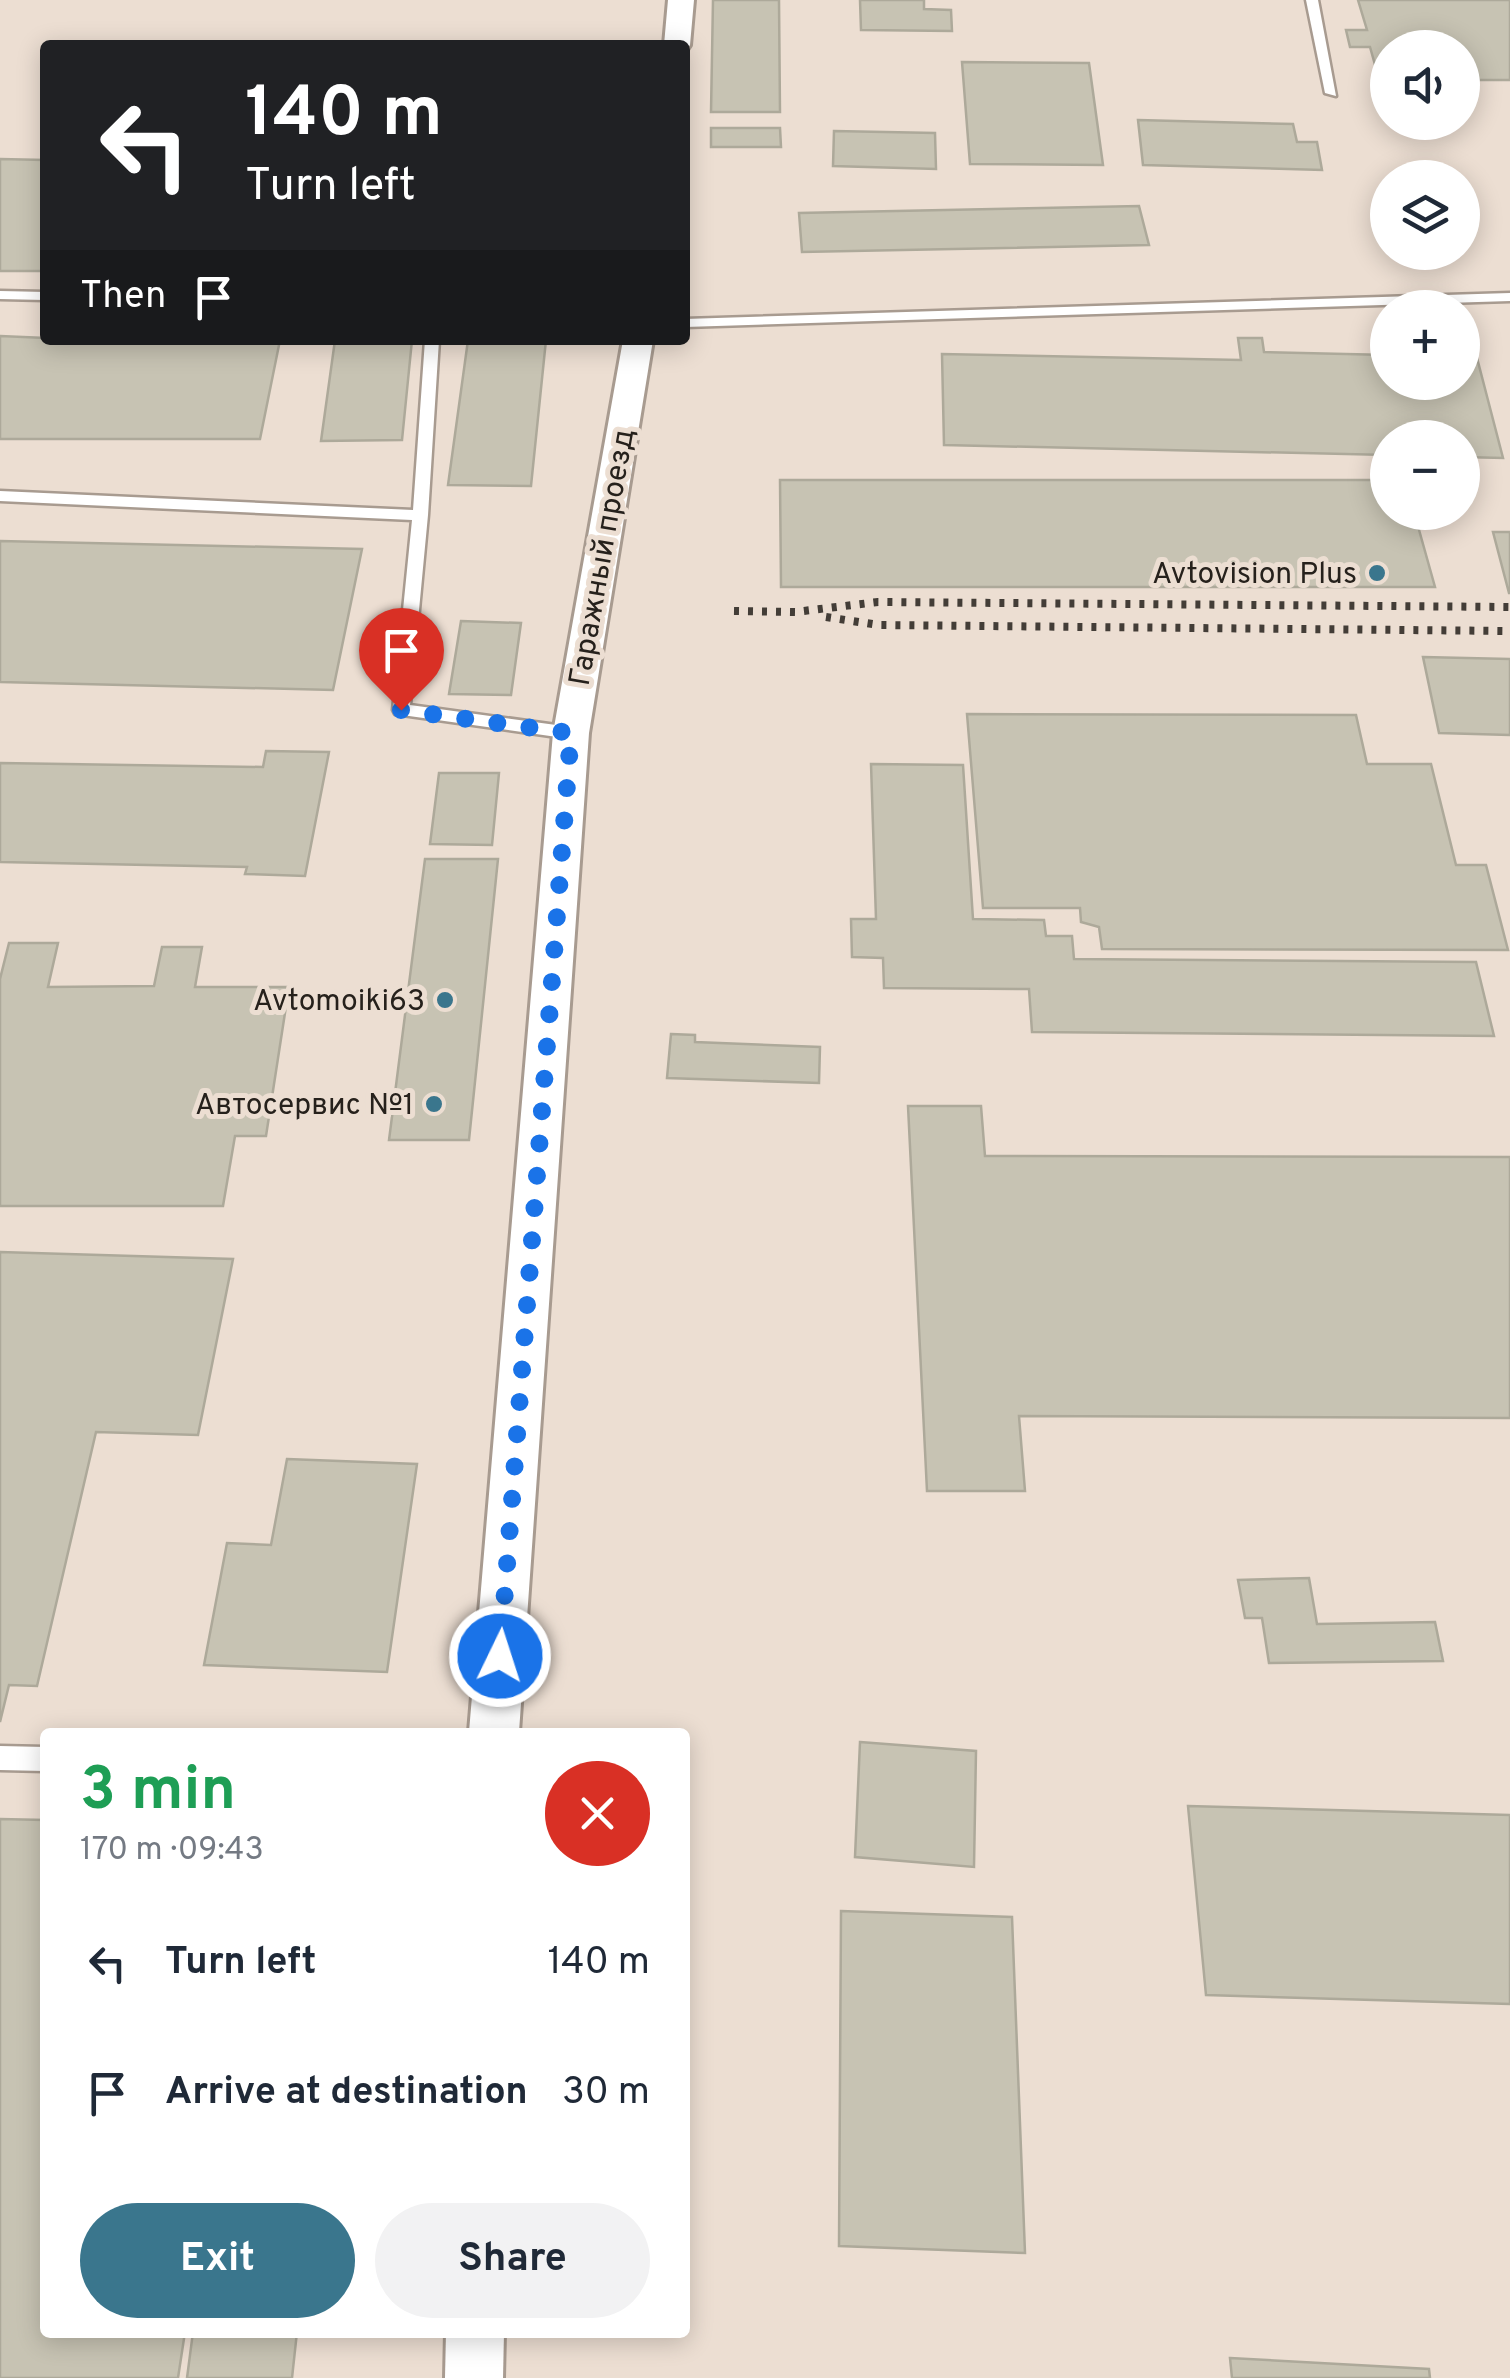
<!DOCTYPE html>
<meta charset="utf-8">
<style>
body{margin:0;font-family:Overpass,sans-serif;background:#f2f2f3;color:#1f2937;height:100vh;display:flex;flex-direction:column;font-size:38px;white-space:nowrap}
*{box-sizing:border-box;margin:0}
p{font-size:32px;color:#747a83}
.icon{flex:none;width:55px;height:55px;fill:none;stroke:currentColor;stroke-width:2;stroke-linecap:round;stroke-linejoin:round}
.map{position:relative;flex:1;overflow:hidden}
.panel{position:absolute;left:40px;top:1728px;width:650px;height:610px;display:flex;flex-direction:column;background:#fff;border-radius:10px;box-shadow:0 5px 25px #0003}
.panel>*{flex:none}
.banner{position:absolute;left:40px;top:40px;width:650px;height:305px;border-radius:10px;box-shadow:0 5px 25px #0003;background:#202124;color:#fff;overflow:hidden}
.controls{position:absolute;left:1370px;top:30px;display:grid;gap:20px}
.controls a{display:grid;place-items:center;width:110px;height:110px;border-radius:50%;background:#fff;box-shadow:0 5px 25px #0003;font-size:50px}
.pin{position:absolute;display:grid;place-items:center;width:85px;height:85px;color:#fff;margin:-102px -42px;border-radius:50% 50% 50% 0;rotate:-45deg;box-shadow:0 0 10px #0007}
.pin .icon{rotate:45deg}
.me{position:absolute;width:110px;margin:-55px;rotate:4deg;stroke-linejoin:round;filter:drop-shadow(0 0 8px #0008)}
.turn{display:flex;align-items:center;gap:35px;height:210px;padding:0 40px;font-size:45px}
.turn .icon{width:130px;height:130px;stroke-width:2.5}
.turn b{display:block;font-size:70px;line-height:85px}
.then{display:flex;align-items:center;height:95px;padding:0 40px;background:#0003;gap:20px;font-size:38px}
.round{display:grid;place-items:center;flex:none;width:105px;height:105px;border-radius:52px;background:#f2f2f3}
.headline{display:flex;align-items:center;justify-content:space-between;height:170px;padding:0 40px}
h1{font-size:60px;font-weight:700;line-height:75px;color:#1e9e55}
.button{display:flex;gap:20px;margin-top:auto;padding:20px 40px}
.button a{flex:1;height:115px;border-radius:60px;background:#3a768d;color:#fff;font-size:40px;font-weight:700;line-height:115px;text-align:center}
.button a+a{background:#f2f2f3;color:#1f2937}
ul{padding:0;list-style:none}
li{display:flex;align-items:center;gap:30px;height:130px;padding:0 40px}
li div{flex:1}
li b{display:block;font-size:38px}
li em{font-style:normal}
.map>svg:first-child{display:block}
.building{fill:#c7c3b3;stroke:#ada99a;stroke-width:2.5}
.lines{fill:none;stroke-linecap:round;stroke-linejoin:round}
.service-casing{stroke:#a89b90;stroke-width:5}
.minor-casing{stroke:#a89b90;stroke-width:6}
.service{fill:#fff;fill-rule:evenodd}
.minor{fill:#fff;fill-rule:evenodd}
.rail{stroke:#433d37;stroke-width:8;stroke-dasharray:5 9;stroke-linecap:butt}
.route{stroke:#1a73e8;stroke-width:18;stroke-dasharray:0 32.4}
.poi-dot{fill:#3a768d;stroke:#ecded2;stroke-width:4}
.labels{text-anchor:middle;stroke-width:10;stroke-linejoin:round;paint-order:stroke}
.street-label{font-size:30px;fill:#26211c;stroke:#ecded2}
.poi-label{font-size:30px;fill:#26211c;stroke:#ecded2;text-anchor:end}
</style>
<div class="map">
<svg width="1510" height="2378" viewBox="0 0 1510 2378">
<rect width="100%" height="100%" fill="#ecded2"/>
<!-- building -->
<g class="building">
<path d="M 713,0 L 779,0 L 780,112 L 711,112 Z"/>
<path d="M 860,0 L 924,0 L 924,9 L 951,10 L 952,31 L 861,30 Z"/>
<path d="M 1358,0 L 1510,0 L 1510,80 L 1462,80 L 1462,48 L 1388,48 L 1388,79 L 1379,79 L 1370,47 L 1350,47 L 1346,30 L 1367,30 Z"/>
<path d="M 962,62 L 1089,63 L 1103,165 L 970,164 Z"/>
<path d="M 1138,120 L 1293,124 L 1297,142 L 1317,142 L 1322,170 L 1143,165 Z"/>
<path d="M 711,128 L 780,128 L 781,147 L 711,147 Z"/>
<path d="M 834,131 L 935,133 L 936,169 L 833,166 Z"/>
<path d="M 0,159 L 45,160 L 45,271 L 0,271 Z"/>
<path d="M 1139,206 L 1149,245 L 802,252 L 799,213 Z"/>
<path d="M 1462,331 L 1470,331 L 1503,458 L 1462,457 L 1462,438 L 1388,438 L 1388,455 L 944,445 L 942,354 L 1241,360 L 1238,338 L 1262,338 L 1264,352 L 1388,355 L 1388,382 L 1462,382 Z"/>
<path d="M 0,336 L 116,341 L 280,340 L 260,439 L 0,439 Z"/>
<path d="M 335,340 L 412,340 L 402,440 L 321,441 Z"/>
<path d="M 468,340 L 546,340 L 531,486 L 448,485 Z"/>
<path d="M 780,480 L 1388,480 L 1388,512 L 1414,512 L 1435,587 L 781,587 Z"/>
<path d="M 1493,532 L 1510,532 L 1510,593 L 1509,593 Z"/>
<path d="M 0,541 L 362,549 L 333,690 L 0,682 Z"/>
<path d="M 461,621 L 521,623 L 511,695 L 449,694 Z"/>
<path d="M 1423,657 L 1510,659 L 1510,735 L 1439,733 Z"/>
<path d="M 967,714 L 1356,715 L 1367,764 L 1431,764 L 1456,865 L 1486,865 L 1508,950 L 1102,949 L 1099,927 L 1081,922 L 1080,908 L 983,908 Z"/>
<path d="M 266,751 L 329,752 L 305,876 L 245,874 L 247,867 L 0,862 L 0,763 L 263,767 Z"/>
<path d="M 871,764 L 963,765 L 973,919 L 1044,920 L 1046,936 L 1072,936 L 1074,959 L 1476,962 L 1494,1036 L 1032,1032 L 1029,989 L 884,988 L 883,958 L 852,957 L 851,919 L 876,919 Z"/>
<path d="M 439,773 L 499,773 L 492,845 L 430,844 Z"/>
<path d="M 425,859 L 498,859 L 469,1140 L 389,1140 Z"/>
<path d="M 9,943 L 58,943 L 48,987 L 154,986 L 162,947 L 202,947 L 195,987 L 289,987 L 266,1136 L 235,1136 L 223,1206 L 0,1206 L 0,979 Z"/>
<path d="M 671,1034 L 695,1035 L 695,1042 L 820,1047 L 819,1083 L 667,1078 Z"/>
<path d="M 908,1106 L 981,1106 L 985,1156 L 1510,1157 L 1510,1418 L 1019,1416 L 1025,1491 L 927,1491 Z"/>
<path d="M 0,1252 L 233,1259 L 198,1435 L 96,1432 L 37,1686 L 9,1685 L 0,1722 Z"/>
<path d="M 287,1459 L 417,1464 L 387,1672 L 204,1665 L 227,1543 L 271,1545 Z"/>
<path d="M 1309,1578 L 1317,1624 L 1435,1622 L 1443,1661 L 1269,1663 L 1262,1618 L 1245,1618 L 1238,1580 Z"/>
<path d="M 860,1742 L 976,1751 L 974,1867 L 855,1857 Z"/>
<path d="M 1188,1806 L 1510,1815 L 1510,2004 L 1206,1995 Z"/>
<path d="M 0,1819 L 45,1820 L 45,2332 L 185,2332 L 178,2378 L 0,2378 Z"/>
<path d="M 841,1911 L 1012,1917 L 1025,2253 L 839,2246 Z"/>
<path d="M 193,2332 L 297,2332 L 292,2378 L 187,2378 Z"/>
<path d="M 1230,2358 L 1429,2369 L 1430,2378 L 1232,2378 Z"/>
</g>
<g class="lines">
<!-- service casing -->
<g class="service-casing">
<g id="service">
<path d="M 1306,0 L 1318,0 L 1336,96 L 1325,93 Z"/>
<path d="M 0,291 L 45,292 L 45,300 L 0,299 Z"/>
<path d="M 1510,293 L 1510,301 L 685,327 L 685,319 Z"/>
<path d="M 425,340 L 439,340 L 428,515 L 410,705 L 571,727 L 577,729 L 577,737 L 571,739 L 395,714 L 393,710 L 412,520 L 0,501 L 0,491 L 413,510 Z"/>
<path d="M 0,1746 L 45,1747 L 45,1771 L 0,1770 Z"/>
</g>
</g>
<!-- minor casing -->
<g class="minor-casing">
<g id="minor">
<path d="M 668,0 L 694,0 L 690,45 L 686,51 L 685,45 L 664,45 Z"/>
<path d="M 623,340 L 653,340 L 589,733 L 519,1732 L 469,1732 L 553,733 Z"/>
<path d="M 446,2332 L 504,2332 L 503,2378 L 445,2378 Z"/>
</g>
</g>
<!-- service -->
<use href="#service" class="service"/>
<!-- minor -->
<use href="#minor" class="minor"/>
<!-- rail -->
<g class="rail">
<path d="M 734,611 L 795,612 L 878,602 L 1510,607"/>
<path d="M 826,617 L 879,625 L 1510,631"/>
</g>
</g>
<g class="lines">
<!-- route -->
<path class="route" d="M 401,710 L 571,733 L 500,1656"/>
</g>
<!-- markers -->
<g class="poi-dot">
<circle cx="1377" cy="573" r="10"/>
<circle cx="445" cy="1000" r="10"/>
<circle cx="434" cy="1104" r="10"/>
</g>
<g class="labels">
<!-- street labels -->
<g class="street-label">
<text transform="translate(601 557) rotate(-80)" y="10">Гаражный проезд</text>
</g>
<!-- poi labels -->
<g class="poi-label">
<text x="1357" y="583">Avtovision Plus</text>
<text x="425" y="1010">Avtomoiki63</text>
<text x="414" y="1114">Автосервис №1</text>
</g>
</g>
</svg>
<div class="controls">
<a><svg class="icon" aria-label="sound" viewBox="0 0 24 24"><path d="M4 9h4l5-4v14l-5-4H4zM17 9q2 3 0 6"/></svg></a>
<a><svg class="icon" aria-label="layers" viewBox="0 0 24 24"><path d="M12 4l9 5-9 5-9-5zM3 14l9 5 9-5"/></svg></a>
<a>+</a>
<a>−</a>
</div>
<div class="pin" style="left:401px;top:710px;background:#d93025"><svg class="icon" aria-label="arrive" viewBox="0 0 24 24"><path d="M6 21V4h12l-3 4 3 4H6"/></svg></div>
<svg class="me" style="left:500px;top:1656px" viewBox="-20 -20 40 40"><circle r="17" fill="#1a73e8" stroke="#fff" stroke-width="3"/><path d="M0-11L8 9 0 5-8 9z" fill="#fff"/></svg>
<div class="banner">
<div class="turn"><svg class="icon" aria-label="left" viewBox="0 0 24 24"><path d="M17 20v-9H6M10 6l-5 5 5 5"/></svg><div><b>140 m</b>Turn left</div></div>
<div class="then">Then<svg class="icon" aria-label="arrive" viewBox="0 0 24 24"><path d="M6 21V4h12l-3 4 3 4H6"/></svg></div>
</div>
<section class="panel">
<div class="headline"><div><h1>3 min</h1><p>170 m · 09:43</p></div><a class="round" style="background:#d93025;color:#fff"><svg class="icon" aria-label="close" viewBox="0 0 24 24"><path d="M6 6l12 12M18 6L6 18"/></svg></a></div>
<ul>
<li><svg class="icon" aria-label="left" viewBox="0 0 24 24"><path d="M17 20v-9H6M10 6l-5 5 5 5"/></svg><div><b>Turn left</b></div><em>140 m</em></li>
<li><svg class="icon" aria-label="arrive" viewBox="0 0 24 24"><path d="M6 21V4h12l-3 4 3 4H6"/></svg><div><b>Arrive at destination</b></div><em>30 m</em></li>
</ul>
<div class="button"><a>Exit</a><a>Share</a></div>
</section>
</div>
